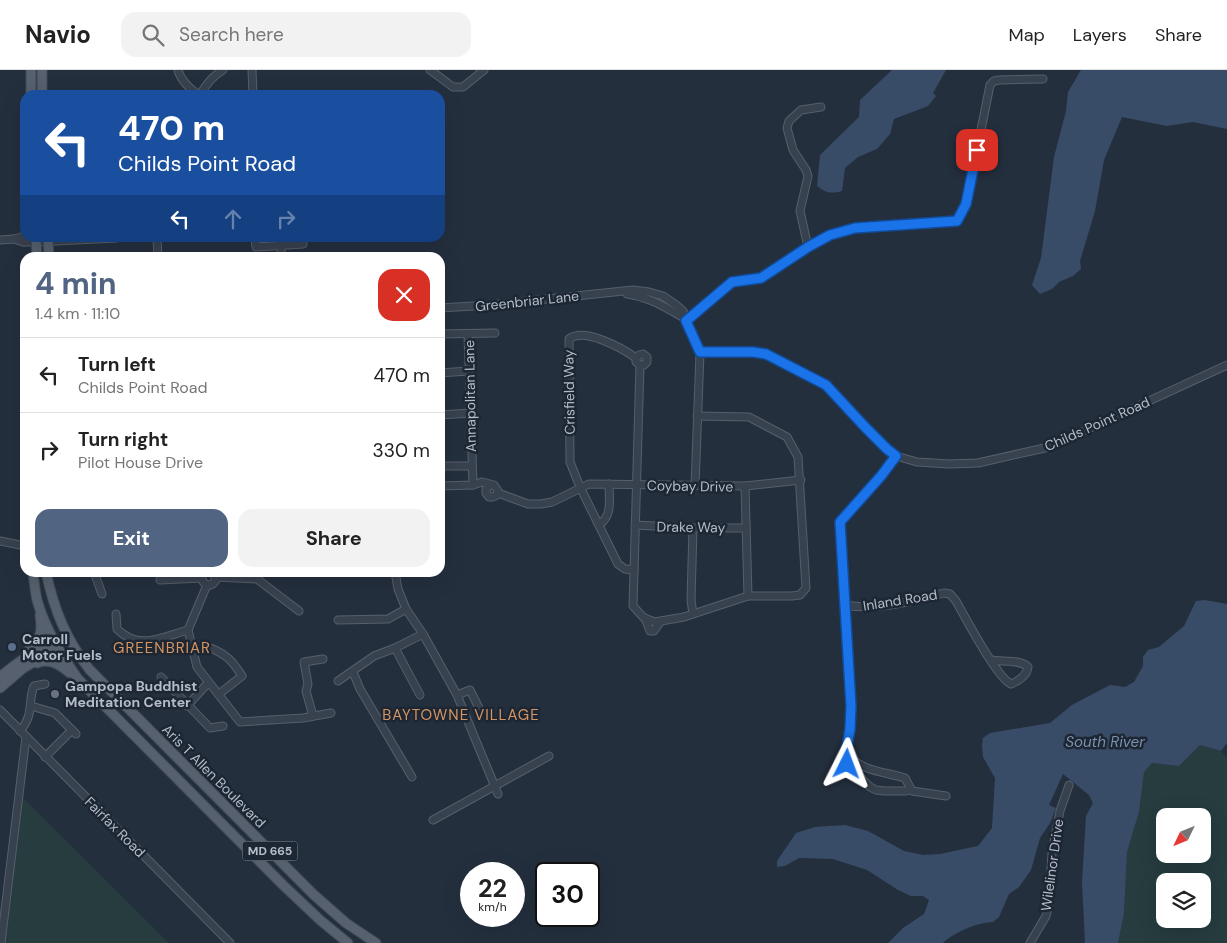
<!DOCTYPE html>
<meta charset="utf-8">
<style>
body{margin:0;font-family:"DM Sans",sans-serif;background:#f2f2f2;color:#222;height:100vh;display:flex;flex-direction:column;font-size:19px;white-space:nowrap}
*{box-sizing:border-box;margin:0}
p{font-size:16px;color:#767676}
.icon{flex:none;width:28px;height:28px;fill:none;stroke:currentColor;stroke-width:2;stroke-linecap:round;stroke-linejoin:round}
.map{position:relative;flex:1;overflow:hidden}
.side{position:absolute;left:20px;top:182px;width:425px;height:325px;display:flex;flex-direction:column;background:#fff;border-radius:15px;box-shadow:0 5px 20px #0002}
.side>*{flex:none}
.guide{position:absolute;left:20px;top:20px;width:425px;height:152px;border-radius:15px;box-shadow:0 5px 20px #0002;background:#1a4fa0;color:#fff;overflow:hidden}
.needle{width:32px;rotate:227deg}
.fabs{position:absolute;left:1156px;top:738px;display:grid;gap:10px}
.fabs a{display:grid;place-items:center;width:55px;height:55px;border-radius:10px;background:#fff;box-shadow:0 5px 20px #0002;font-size:25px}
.speed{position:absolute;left:460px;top:792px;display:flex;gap:10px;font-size:25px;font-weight:700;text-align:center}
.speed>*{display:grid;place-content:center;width:65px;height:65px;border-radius:50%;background:#fff;box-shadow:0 5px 20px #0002;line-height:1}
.speed small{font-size:12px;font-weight:400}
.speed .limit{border:2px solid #111;border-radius:8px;background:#fff;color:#111}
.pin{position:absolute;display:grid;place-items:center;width:42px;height:42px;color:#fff;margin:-21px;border-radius:10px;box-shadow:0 2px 8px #0006}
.me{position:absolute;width:55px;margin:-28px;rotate:3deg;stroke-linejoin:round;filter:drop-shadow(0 0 4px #0008)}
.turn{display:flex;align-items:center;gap:18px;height:105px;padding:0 15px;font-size:22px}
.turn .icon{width:65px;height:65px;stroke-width:2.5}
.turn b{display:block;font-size:35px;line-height:42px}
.lanes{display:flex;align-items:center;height:48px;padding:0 15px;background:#0003;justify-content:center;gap:25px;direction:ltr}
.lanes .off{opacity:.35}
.round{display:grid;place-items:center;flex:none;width:52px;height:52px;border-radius:15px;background:#f2f2f2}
.overview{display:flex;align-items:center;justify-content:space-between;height:85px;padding:0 15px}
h1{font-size:30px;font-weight:700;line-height:38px;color:#516482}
.primary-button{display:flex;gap:10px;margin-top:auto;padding:10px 15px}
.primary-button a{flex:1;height:58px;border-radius:15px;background:#516482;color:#fff;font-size:20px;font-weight:700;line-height:58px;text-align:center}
.primary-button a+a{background:#f2f2f2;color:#222}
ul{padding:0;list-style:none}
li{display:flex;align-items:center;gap:15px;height:75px;padding:0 15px;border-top:1px solid #e0e0e0}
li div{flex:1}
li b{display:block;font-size:19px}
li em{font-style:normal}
header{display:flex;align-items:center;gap:30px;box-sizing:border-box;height:70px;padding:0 25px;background:#fff;border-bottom:1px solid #e0e0e0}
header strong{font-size:24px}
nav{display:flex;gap:28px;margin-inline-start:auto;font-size:18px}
.search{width:350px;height:45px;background:#f2f2f2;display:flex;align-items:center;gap:12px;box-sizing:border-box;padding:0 18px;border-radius:15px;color:#767676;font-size:19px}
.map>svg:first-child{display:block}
.green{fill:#263c3f;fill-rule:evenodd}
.water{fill:#394c67}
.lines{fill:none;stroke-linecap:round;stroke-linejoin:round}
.minor-casing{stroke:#565f6c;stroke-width:9}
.major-casing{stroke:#414a57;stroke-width:11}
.minor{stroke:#38414e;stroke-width:7}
.major{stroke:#56606e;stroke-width:9}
.route-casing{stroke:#114b97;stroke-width:12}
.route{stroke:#1a73e8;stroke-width:9}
.service-dot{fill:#5c6f8a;stroke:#1d2633;stroke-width:2}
.worship-dot{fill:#6b7280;stroke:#1d2633;stroke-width:2}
.labels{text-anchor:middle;stroke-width:5;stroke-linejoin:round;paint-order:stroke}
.shield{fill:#1d2633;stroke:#878f9c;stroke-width:1}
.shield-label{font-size:12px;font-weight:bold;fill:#b4bcc9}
.street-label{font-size:14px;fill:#b4bcc9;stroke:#1d2633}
.poi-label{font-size:14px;font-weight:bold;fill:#b4bcc9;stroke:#1d2633;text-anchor:start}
.neighbourhood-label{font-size:15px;letter-spacing:1px;fill:#d59563;stroke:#1d2633}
.water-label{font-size:15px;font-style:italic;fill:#7c92b1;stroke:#1d2633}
</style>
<header>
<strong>Navio</strong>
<div class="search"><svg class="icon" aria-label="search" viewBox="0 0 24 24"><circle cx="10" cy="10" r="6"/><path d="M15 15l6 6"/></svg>Search here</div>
<nav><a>Map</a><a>Layers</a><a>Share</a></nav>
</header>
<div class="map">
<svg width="1227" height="873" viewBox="0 0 1227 873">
<rect width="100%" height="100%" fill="#242f3e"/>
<!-- green -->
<g class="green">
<path d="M 1200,675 L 1221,681 L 1227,687 L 1227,873 L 1118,873 L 1124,843 L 1127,782 L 1139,742 L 1144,701 L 1152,693 L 1179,696 ZM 1165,746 L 1202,746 L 1202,784 L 1165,784 ZM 1165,811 L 1202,811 L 1202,849 L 1165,849 Z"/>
<path d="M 23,728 L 169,873 L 5,873 Z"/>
</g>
<!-- water -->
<g class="water">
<path d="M 892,0 L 946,0 L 933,23 L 936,26 L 928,36 L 894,49 L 890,64 L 877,79 L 858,87 L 845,98 L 842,121 C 831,124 826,123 817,116 L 820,85 L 859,47 L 860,30 Z"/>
<path d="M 1081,0 L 1227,0 L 1227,59 L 1193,52 L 1167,56 L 1122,47 L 1104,90 L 1095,141 L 1080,191 L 1081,199 L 1073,206 L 1059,212 L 1052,219 L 1040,224 L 1032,215 L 1041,188 L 1054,87 L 1066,41 L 1068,22 Z"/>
<path d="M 1205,530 L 1227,534 L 1227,673 L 1221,681 L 1200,675 L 1179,696 L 1152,693 L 1144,702 L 1139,742 L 1127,782 L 1124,843 L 1118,873 L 1085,873 L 1082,812 L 1086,746 L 1093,733 L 1089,725 L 1063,704 L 1049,735 L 1056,738 L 1050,753 L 1040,768 L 1031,800 L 1019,817 L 1009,824 L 999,847 L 993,852 C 978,852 953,863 943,873 L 888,873 L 903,858 L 924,844 L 929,830 L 923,826 L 911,826 L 898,820 L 867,800 L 833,789 L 799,788 L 785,796 L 777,797 L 777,791 L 796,763 L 815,757 L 845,755 L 868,761 L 904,781 L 923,785 L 940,784 L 978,776 L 992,758 L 995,708 L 983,687 L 982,676 L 983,668 L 990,663 L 1050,653 L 1072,635 L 1110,615 L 1125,617 L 1134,612 L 1143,596 L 1143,587 L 1148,580 L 1159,577 L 1184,556 L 1196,531 Z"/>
</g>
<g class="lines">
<!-- minor casing -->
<g class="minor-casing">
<g id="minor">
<path d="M 178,0 C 181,11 190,18 198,25"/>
<path d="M 252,0 L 253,25"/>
<path d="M 430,0 L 453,17 L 463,17 L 484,0"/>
<path d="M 200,25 C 206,14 213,6 223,0"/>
<path d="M 157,168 L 158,188"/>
<path d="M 255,168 L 256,177 L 303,174 L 303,168"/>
<path d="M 14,169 L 23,172 L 36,172 L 117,168"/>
<path d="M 0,170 L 14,169 L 25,166"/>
<path d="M 281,176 L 281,188"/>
<path d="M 808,177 L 800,141 L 808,106 L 806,100 L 793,80 L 787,58 L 789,51 L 801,40 L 821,37"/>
<path d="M 627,224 C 649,227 665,237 684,248"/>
<path d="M 440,238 L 490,235 L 633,220 L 649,222 L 663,226 L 676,235 L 683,241 L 700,283 L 695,416"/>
<path d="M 686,251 L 732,212 L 761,209 L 808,177 L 830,165 L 855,158 L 957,151 L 966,135 L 990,15 L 994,11 L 999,10 L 1043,9"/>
<path d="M 440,264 L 495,263"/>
<path d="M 468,264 L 473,415"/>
<path d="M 700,283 L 753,282 L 766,284 L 826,315 L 865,357 L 896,386 L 917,392 L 949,394 L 978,393 L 1049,377 L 1227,295"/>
<path d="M 640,295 L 636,292 L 636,288 L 639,285 L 643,284 L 647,287 L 647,292 L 644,295 L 640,295 L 633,536 L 644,548 L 655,552 L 684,547 L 748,526 L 792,526 L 800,525 L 806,518 L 798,387 L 787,367 L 749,347 L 697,346"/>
<path d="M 440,303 L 468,301"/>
<path d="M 440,345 L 470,343"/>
<path d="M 896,386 L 881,406 L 840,452 L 851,636 L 850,659 L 846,682 C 861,702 882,701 905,708 L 912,721 L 946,726"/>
<path d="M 440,396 L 471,396"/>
<path d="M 440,416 L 473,415 L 482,412 L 494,415 L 498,421 L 497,425 L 493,427 L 489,427 L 486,423 L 486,419 L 490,415"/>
<path d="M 745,416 L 748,526"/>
<path d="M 498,423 L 528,434 L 541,434 L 552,432 L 589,414 L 745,416 L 801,410"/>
<path d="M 599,455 C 613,445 609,430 609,414"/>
<path d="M 635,455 L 693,458 L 746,458"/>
<path d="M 693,458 L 691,530 L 693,544"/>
<path d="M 0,471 L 25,476"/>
<path d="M 634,500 L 625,499 L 618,494 L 580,417 L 570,392 L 569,269 C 584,257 622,278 636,288"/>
<path d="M 94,502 L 102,524"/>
<path d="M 204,502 C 197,512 210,521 216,510 L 213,502"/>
<path d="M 395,502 L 398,519 L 406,539 L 423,564 L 457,625 L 498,724"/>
<path d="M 216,507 L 257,509 L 299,541"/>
<path d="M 160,510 L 201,508"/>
<path d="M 207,515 L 188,560 L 197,597 L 240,652 L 303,648 L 331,643"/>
<path d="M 845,535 C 878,541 912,531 944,523 L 950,524 L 956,531 C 965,547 997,608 1011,614 C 1018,611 1027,606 1028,597 C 1020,589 1002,592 991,590"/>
<path d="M 116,544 L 117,559 C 139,581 162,567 188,560"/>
<path d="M 645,548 L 650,561 L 654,561 L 661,551"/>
<path d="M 338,550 L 388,549 L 406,539"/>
<path d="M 208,577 C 226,584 232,590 242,606 L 219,624"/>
<path d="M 395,578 L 420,625"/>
<path d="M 353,602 L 360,619 L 412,707"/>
<path d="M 161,607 L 210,658 L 223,656"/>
<path d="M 338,611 L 374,586 L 395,578 L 423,564"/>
<path d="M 457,625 L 470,620 L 480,640"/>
<path d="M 31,636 L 55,643 L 76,664"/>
<path d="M 187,636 L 208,613"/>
<path d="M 0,640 L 230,873"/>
<path d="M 313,646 L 306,621 L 308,614 L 304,592 L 323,589"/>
<path d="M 20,661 C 35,643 27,634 34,616 L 45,614"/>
<path d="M 846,682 L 847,694 L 870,717 L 876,720 L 885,721 L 906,721"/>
<path d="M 45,687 L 72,660"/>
<path d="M 433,750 L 549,686"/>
<path d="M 1,873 L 26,667"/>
<path d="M 1030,873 L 1046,846 L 1049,833 L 1052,783 L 1060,741 L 1069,715"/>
</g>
</g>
<!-- major casing -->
<g class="major-casing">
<g id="major">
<path d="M 31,25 L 31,0"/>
<path d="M 42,25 L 42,0"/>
<path d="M 36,168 L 37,188"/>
<path d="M 48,168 L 49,188"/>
<path d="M 33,502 C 34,511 35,521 37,530 C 44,556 62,587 78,609 L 283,815 L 320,850 L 348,873"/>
<path d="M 46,502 C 54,540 66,569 89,599 L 313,824 L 346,853 L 376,873"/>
<path d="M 26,583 C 40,569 43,565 40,545"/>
<path d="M 37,593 C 50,588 60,595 70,603"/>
<path d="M 0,607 C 14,595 29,584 46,576 C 51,574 56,574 60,571"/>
<path d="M 0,618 L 22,599 L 52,581 L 56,574"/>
</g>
</g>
<!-- minor -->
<use href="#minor" class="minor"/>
<!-- major -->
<use href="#major" class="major"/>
</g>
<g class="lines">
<!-- route casing -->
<g class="route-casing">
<path id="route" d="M 847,694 L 846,682 L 850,659 L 851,636 L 840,452 L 881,406 L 896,386 L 887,379 L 865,357 L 826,315 L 766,284 L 753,282 L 700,282 L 686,251 L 732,212 L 761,208 L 808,177 L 830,165 L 855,158 L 957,151 L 966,134 L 977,80"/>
</g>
<!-- route -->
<use href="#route" class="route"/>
</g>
<!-- markers -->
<circle class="service-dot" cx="12" cy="577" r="5"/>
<circle class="worship-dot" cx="55" cy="624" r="5"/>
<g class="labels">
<!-- shield labels -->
<rect class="shield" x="242.5" y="771.5" width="55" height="19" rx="4"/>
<g class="shield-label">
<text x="270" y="785">MD 665</text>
</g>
<!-- street labels -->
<g class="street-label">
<text transform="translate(527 231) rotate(-6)" y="5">Greenbriar Lane</text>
<text transform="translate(569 322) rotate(-91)" y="5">Crisfield Way</text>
<text transform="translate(470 326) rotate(-91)" y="5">Annapolitan Lane</text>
<text transform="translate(1097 354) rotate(-24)" y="5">Childs Point Road</text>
<text transform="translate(690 416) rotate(1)" y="5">Coybay Drive</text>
<text transform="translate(691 457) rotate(1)" y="5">Drake Way</text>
<text transform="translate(900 530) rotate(-9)" y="5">Inland Road</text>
<text transform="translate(214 706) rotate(45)" y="5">Aris T Allen Boulevard</text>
<text transform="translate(115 757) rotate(45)" y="5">Fairfax Road</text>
<text transform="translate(1052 795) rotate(-82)" y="5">Wilelinor Drive</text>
</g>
<!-- poi labels -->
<g class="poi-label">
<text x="22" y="574">Carroll<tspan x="22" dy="16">Motor Fuels</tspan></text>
<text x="65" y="621">Gampopa Buddhist<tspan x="65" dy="16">Meditation Center</tspan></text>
</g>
<!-- neighbourhood labels -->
<g class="neighbourhood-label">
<text x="162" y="583">GREENBRIAR</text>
<text x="461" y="650">BAYTOWNE VILLAGE</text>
</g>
<!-- water labels -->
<g class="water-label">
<text x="1105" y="677">South River</text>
</g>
</g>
</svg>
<div class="fabs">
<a><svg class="needle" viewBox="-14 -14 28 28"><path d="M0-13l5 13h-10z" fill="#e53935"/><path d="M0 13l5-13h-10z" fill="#767676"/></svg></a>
<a><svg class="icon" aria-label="layers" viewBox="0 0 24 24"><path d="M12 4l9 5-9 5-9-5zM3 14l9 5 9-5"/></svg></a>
</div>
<div class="speed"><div>22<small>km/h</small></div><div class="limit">30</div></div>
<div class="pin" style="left:977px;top:80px;background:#d93025"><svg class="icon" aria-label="arrive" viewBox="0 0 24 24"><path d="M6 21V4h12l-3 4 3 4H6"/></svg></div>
<svg class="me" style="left:847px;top:694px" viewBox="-20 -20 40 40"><path d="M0-17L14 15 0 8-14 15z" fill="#1a73e8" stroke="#fff" stroke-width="4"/></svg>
<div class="guide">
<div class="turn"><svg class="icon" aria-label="left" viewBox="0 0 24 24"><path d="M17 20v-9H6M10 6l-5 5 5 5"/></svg><div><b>470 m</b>Childs Point Road</div></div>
<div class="lanes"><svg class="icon" aria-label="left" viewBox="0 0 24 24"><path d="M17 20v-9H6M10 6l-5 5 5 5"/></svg><svg class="icon off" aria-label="ahead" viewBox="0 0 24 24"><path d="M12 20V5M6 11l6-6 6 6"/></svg><svg class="icon off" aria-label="right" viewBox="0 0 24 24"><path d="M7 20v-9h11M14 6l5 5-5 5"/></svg></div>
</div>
<section class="side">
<div class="overview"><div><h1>4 min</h1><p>1.4 km · 11:10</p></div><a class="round" style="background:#d93025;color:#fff"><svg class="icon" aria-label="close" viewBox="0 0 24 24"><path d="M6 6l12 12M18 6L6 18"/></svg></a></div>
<ul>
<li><svg class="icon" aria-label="left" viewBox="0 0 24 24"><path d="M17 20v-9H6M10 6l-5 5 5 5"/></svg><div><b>Turn left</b><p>Childs Point Road</p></div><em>470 m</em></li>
<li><svg class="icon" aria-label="right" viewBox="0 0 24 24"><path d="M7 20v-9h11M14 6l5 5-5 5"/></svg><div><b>Turn right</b><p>Pilot House Drive</p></div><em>330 m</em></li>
</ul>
<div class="primary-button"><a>Exit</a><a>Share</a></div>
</section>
</div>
